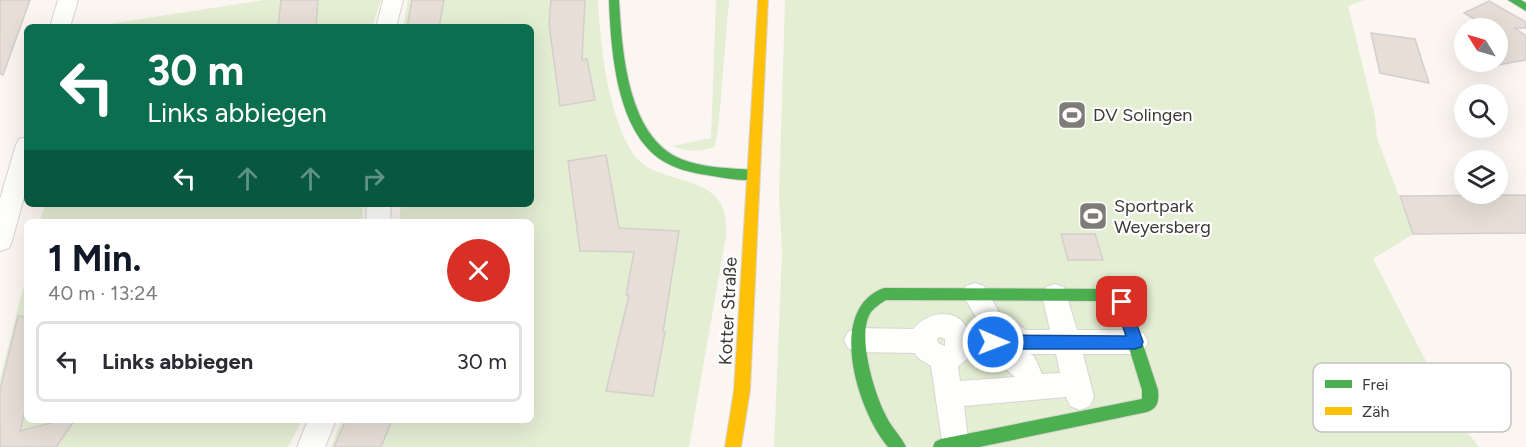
<!DOCTYPE html>
<html lang="de">
<meta charset="utf-8">
<style>
body{margin:0;font-family:Figtree,sans-serif;background:#f2f2f3;color:#2b2b33;height:100vh;display:flex;flex-direction:column;font-size:22px;white-space:nowrap}
*{box-sizing:border-box;margin:0}
p{font-size:20px;color:#7c7c81}
.icon{flex:none;width:33px;height:33px;fill:none;stroke:currentColor;stroke-width:2;stroke-linecap:round;stroke-linejoin:round}
.map{position:relative;flex:1;overflow:hidden}
.panel{position:absolute;left:24px;top:219px;width:510px;height:204px;display:flex;flex-direction:column;background:#fff;border-radius:9px;box-shadow:0 6px 24px #0002}
.panel>*{flex:none}
.hud{position:absolute;left:24px;top:24px;width:510px;height:183px;border-radius:9px;box-shadow:0 6px 24px #0002;background:#0b6e4f;color:#fff;overflow:hidden}
.needle{width:39px;rotate:307deg}
.controls{position:absolute;left:1454px;top:18px;display:grid;gap:12px}
.controls a{display:grid;place-items:center;width:54px;height:54px;border-radius:50%;background:#fff;box-shadow:0 6px 24px #0002;font-size:30px}
.pin{position:absolute;display:grid;place-items:center;width:51px;height:51px;color:#fff;margin:-26px;border-radius:12px;box-shadow:0 3px 9px #0006}
.me{position:absolute;width:66px;margin:-33px;rotate:91deg;stroke-linejoin:round;filter:drop-shadow(0 0 4px #0008)}
.turn{display:flex;align-items:center;gap:21px;height:126px;padding:0 24px;font-size:27px}
.turn .icon{width:78px;height:78px;stroke-width:2.5}
.turn b{display:block;font-size:42px;line-height:51px}
.lanes{display:flex;align-items:center;height:57px;padding:0 24px;background:#0003;justify-content:center;gap:30px;direction:ltr}
.lanes .off{opacity:.35}
.round{display:grid;place-items:center;flex:none;width:63px;height:63px;border-radius:32px;background:#f2f2f3}
.headline{display:flex;align-items:center;justify-content:space-between;height:102px;padding:0 24px}
h1{font-size:36px;font-weight:700;line-height:45px;color:#111827}
ul{padding:0;list-style:none}
li{display:flex;align-items:center;gap:18px;height:81px;margin:0 12px 9px;padding:0 12px;border:3px solid #e1e1e2;border-radius:9px}
li div{flex:1}
li b{display:block;font-size:22px}
li em{font-style:normal}
.map>svg:first-child{display:block}
.green{fill:#e4eed3}
.building{fill:#e7dfd7;stroke:#d3cfcc;stroke-width:1.5}
.lines{fill:none;stroke-linecap:round;stroke-linejoin:round}
.street-casing{stroke:#d8d4d1;stroke-width:2}
.fast-casing{stroke:#d8d4d1;stroke-width:2}
.slow-casing{stroke:#d8d4d1;stroke-width:2}
.street{fill:#fefefd;fill-rule:evenodd}
.fast{fill:#4caf50;fill-rule:evenodd}
.slow{fill:#ffc107;fill-rule:evenodd}
.route{fill:#1a73e8;stroke:#114b97;stroke-width:1.5}
.labels{text-anchor:middle;stroke-width:4.5;stroke-linejoin:round;paint-order:stroke}
.poi-label{font-size:18px;fill:#3c3936;stroke:#fff;text-anchor:start}
.street-label{font-size:18px;fill:#3c3936;stroke:#fff}
.key{fill:#fff;stroke:#c4c4c3;stroke-width:1.5}
.key-label{font-size:16px;fill:#3c3936}
</style>
<div class="map">
<svg width="1526" height="447" viewBox="0 0 1526 447">
<rect width="100%" height="100%" fill="#fbf6f2"/>
<!-- green -->
<g class="green">
<path d="M 264,0 L 381,0 L 372,27 L 89,27 Z"/>
<path d="M 408,0 L 598,0 C 600,44 608,119 635,156 C 654,182 707,176 721,204 C 726,213 726,225 726,236 L 689,447 L 331,447 L 342,420 L 531,420 L 531,222 L 399,222 L 401,204 L 531,204 L 531,27 L 403,27 Z"/>
<path d="M 716,0 L 729,0 L 719,120 L 715,147 C 698,152 688,152 672,146 L 711,138 Z"/>
<path d="M 785,0 L 1364,0 L 1348,6 L 1375,116 L 1377,138 L 1413,234 L 1373,259 L 1453,413 L 1479,447 L 774,447 L 782,252 L 779,197 Z"/>
<path d="M 45,204 L 363,204 L 362,222 L 40,222 Z"/>
<path d="M 27,273 L 27,420 L 302,420 L 288,447 L 0,447 L 0,379 Z"/>
</g>
<!-- building -->
<g class="building">
<path d="M 0,0 L 30,0 L 3,75 L 0,74 Z"/>
<path d="M 281,0 L 318,0 L 316,27 L 278,27 Z"/>
<path d="M 412,0 L 444,0 L 439,27 L 407,27 Z"/>
<path d="M 551,0 L 585,0 L 582,60 L 587,59 L 595,100 L 560,106 L 549,24 Z"/>
<path d="M 1489,1 L 1526,22 L 1526,28 L 1515,28 L 1526,36 L 1526,60 L 1497,65 L 1497,28 L 1490,28 L 1464,13 Z"/>
<path d="M 1371,33 L 1415,39 L 1429,83 L 1380,73 Z"/>
<path d="M 606,155 L 619,228 L 679,231 L 663,332 L 665,332 L 653,396 L 606,391 L 629,295 L 626,295 L 634,252 L 580,251 L 568,161 Z"/>
<path d="M 1526,195 L 1526,233 L 1413,234 L 1400,196 Z"/>
<path d="M 1061,234 L 1095,234 L 1103,260 L 1068,260 Z"/>
<path d="M 18,316 L 27,317 L 27,403 L 20,431 L 62,420 L 75,420 L 56,447 L 0,447 L 0,390 Z"/>
<path d="M 346,420 L 392,420 L 381,447 L 334,447 Z"/>
</g>
<g class="lines">
<!-- street casing -->
<g class="street-casing">
<g id="street">
<path d="M 58,0 L 78,0 L 70,27 L 50,27 Z"/>
<path d="M 383,0 L 403,0 L 396,27 L 376,27 Z"/>
<path d="M 27,137 L 27,186 L 12,241 L 9,248 L 0,251 L 0,199 L 16,145 L 19,139 Z"/>
<path d="M 367,204 L 391,204 L 390,222 L 366,222 Z"/>
<path d="M 975,283 L 984,286 L 999,312 L 1026,330 L 1050,330 L 1042,295 L 1046,287 L 1055,284 L 1064,287 L 1077,330 L 1135,330 L 1144,334 L 1148,342 L 1144,350 L 1135,354 L 1083,354 L 1094,397 L 1090,406 L 1080,410 L 1070,406 L 1066,397 L 964,406 L 969,447 L 943,447 L 931,366 L 918,358 L 915,353 L 857,352 L 848,348 L 844,340 L 848,332 L 857,328 L 913,329 C 927,312 957,306 968,330 L 984,330 L 962,294 L 966,286 ZM 940,337 L 945,339 L 945,346 L 938,343 L 937,339 ZM 970,354 L 988,354 L 1015,377 L 960,381 L 958,366 L 966,360 ZM 1030,354 L 1056,354 L 1060,373 L 1042,374 L 1034,356 Z"/>
<path d="M 308,420 L 336,420 L 325,447 L 297,447 Z"/>
</g>
</g>
<!-- fast casing -->
<g class="fast-casing">
<g id="fast">
<path d="M 609,0 L 619,0 C 622,50 627,137 681,159 C 703,168 729,168 753,170 L 758,172 L 759,175 L 758,178 C 744,183 721,177 707,175 C 692,173 676,169 663,161 C 616,132 611,50 609,0 Z"/>
<path d="M 1508,0 L 1521,0 L 1526,3 L 1526,11 Z"/>
<path d="M 884,288 L 1109,289 C 1116,292 1126,295 1129,302 L 1158,390 C 1159,401 1158,408 1147,412 L 979,447 L 933,447 L 935,442 L 941,439 L 1142,399 L 1142,390 L 1116,306 L 1107,301 L 886,300 C 881,303 875,307 871,312 C 856,334 874,393 886,416 C 891,427 901,436 906,447 L 888,447 C 858,412 825,309 884,288 Z"/>
</g>
</g>
<!-- slow casing -->
<g class="slow-casing">
<path id="slow" d="M 758,0 L 768,0 L 750,390 L 741,447 L 725,447 L 734,390 Z"/>
</g>
<!-- street -->
<use href="#street" class="street"/>
<!-- fast -->
<use href="#fast" class="fast"/>
<!-- slow -->
<use href="#slow" class="slow"/>
</g>
<!-- route -->
<path class="route" d="M 1122,296 L 1127,298 L 1129,302 L 1143,342 L 1141,347 L 1135,349 L 993,349 L 988,347 L 985,342 L 988,337 L 993,335 L 1126,336 L 1115,302 L 1117,298 Z"/>
<!-- icons -->
<defs>
<g id="stadium-square" transform="scale(1.5)"><rect x="-9" y="-9" width="18" height="18" rx="4" fill="#7f7b78" stroke="#fff"/><path d="M0-5a6.5 5 0 1 0 0 10a6.5 5 0 1 0 0-10ZM-3.5-1.8h7v3.6h-7Z" fill="#fff"/></g>
</defs>
<g fill-rule="evenodd">
<use href="#stadium-square" x="1072" y="115"/>
<use href="#stadium-square" x="1093" y="216"/>
</g>
<g class="labels">
<!-- poi labels -->
<g class="poi-label">
<text x="1093" y="121">DV Solingen</text>
<text x="1114" y="212">Sportpark<tspan x="1114" dy="21">Weyersberg</tspan></text>
</g>
<!-- street labels -->
<g class="street-label">
<text transform="translate(728 311) rotate(-87)" y="6">Kotter Straße</text>
</g>
</g>
<!-- legend -->
<rect x="1313" y="363" width="198" height="69" rx="9" class="key"/>
<rect x="1325" y="380" width="27" height="8" fill="#4caf50"/>
<rect x="1325" y="407" width="27" height="8" fill="#ffc107"/>
<g class="key-label">
<text x="1362" y="390">Frei</text>
<text x="1362" y="417">Zäh</text>
</g>
</svg>
<div class="controls">
<a><svg class="needle" viewBox="-14 -14 28 28"><path d="M0-13l5 13h-10z" fill="#e53935"/><path d="M0 13l5-13h-10z" fill="#7c7c81"/></svg></a>
<a><svg class="icon" aria-label="search" viewBox="0 0 24 24"><circle cx="10" cy="10" r="6"/><path d="M15 15l6 6"/></svg></a>
<a><svg class="icon" aria-label="layers" viewBox="0 0 24 24"><path d="M12 4l9 5-9 5-9-5zM3 14l9 5 9-5"/></svg></a>
</div>
<div class="pin" style="left:1122px;top:302px;background:#d93025"><svg class="icon" aria-label="arrive" viewBox="0 0 24 24"><path d="M6 21V4h12l-3 4 3 4H6"/></svg></div>
<svg class="me" style="left:993px;top:342px" viewBox="-20 -20 40 40"><circle r="17" fill="#1a73e8" stroke="#fff" stroke-width="3"/><path d="M0-11L8 9 0 5-8 9z" fill="#fff"/></svg>
<div class="hud">
<div class="turn"><svg class="icon" aria-label="left" viewBox="0 0 24 24"><path d="M17 20v-9H6M10 6l-5 5 5 5"/></svg><div><b>30 m</b>Links abbiegen</div></div>
<div class="lanes"><svg class="icon" aria-label="left" viewBox="0 0 24 24"><path d="M17 20v-9H6M10 6l-5 5 5 5"/></svg><svg class="icon off" aria-label="ahead" viewBox="0 0 24 24"><path d="M12 20V5M6 11l6-6 6 6"/></svg><svg class="icon off" aria-label="ahead" viewBox="0 0 24 24"><path d="M12 20V5M6 11l6-6 6 6"/></svg><svg class="icon off" aria-label="right" viewBox="0 0 24 24"><path d="M7 20v-9h11M14 6l5 5-5 5"/></svg></div>
</div>
<section class="panel">
<div class="headline"><div><h1>1 Min.</h1><p>40 m · 13:24</p></div><a class="round" style="background:#d93025;color:#fff"><svg class="icon" aria-label="close" viewBox="0 0 24 24"><path d="M6 6l12 12M18 6L6 18"/></svg></a></div>
<ul>
<li><svg class="icon" aria-label="left" viewBox="0 0 24 24"><path d="M17 20v-9H6M10 6l-5 5 5 5"/></svg><div><b>Links abbiegen</b></div><em>30 m</em></li>
</ul>
</section>
</div>
